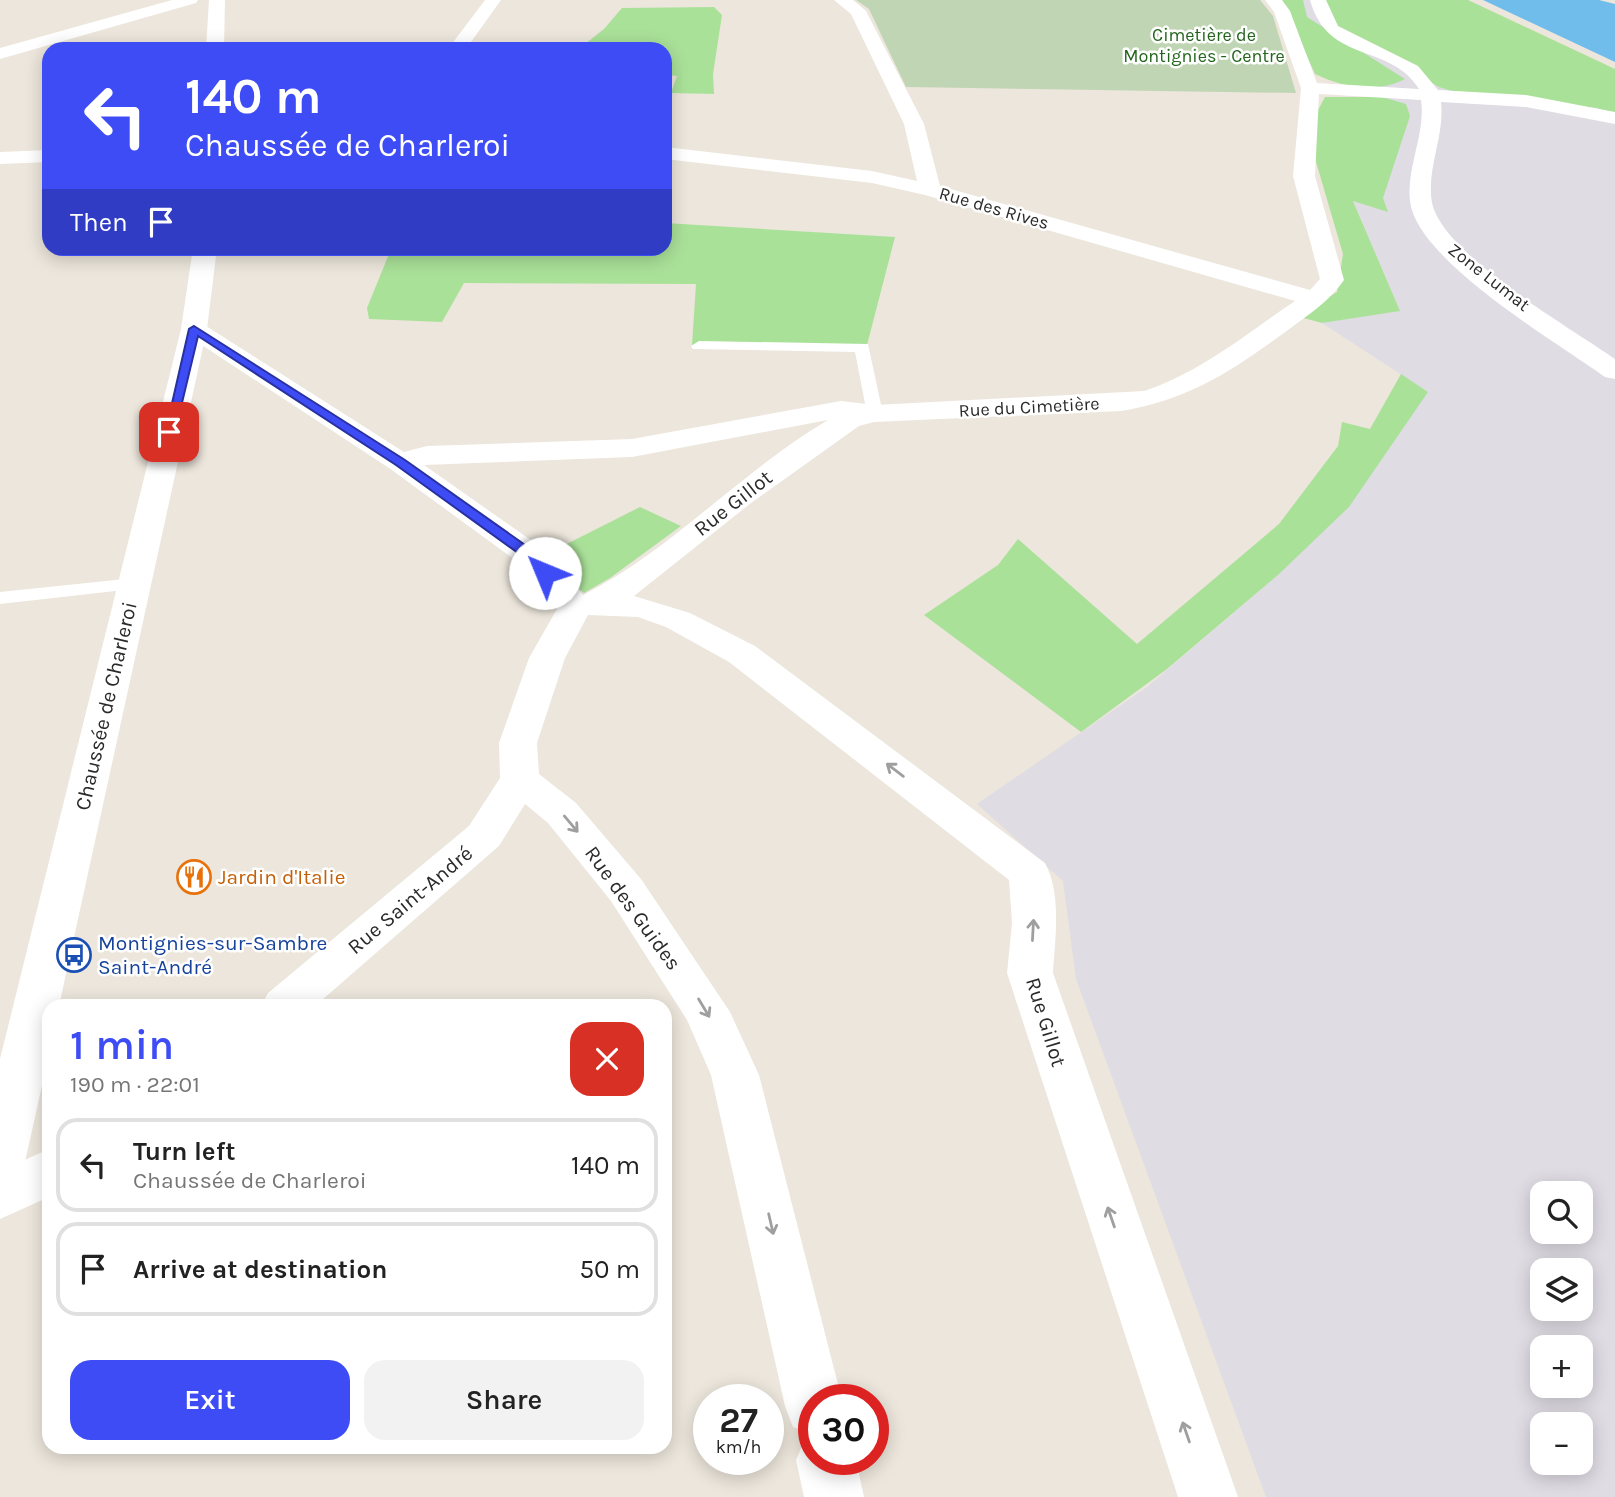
<!DOCTYPE html>
<meta charset="utf-8">
<style>
body{margin:0;font-family:Karla,sans-serif;background:#f2f2f2;color:#222;height:100vh;display:flex;flex-direction:column;font-size:26px;white-space:nowrap}
*{box-sizing:border-box;margin:0}
p{font-size:23px;color:#767676}
.icon{flex:none;width:38px;height:38px;fill:none;stroke:currentColor;stroke-width:2;stroke-linecap:round;stroke-linejoin:round}
.map{position:relative;flex:1;overflow:hidden}
.sheet{position:absolute;left:42px;top:999px;width:630px;height:455px;display:flex;flex-direction:column;background:#fff;border-radius:21px;box-shadow:0 4px 18px #0003}
.sheet>*{flex:none}
.hud{position:absolute;left:42px;top:42px;width:630px;height:214px;border-radius:21px;box-shadow:0 4px 18px #0003;background:#3e4cf6;color:#fff;overflow:hidden}
.controls{position:absolute;left:1530px;top:1181px;display:grid;gap:14px}
.controls a{display:grid;place-items:center;width:63px;height:63px;border-radius:14px;background:#fff;box-shadow:0 4px 18px #0003;font-size:35px}
.speed{position:absolute;left:693px;top:1384px;display:flex;gap:14px;font-size:35px;font-weight:700;text-align:center}
.speed>*{display:grid;place-content:center;width:91px;height:91px;border-radius:50%;background:#fff;box-shadow:0 4px 18px #0003;line-height:1}
.speed small{font-size:18px;font-weight:400}
.speed .limit{border:10px solid #d22;background:#fff;color:#111}
.pin{position:absolute;display:grid;place-items:center;width:60px;height:60px;color:#fff;margin:-30px;border-radius:14px;box-shadow:0 4px 10px #0006}
.me{position:absolute;width:77px;margin:-38px;rotate:315deg;stroke-linejoin:round;filter:drop-shadow(0 0 5px #0008)}
.turn{display:flex;align-items:center;gap:24px;height:147px;padding:0 28px;font-size:32px}
.turn .icon{width:91px;height:91px;stroke-width:2.5}
.turn b{display:block;font-size:49px;line-height:60px}
.then{display:flex;align-items:center;height:66px;padding:0 28px;background:#0003;gap:14px;font-size:26px}
.round{display:grid;place-items:center;flex:none;width:74px;height:74px;border-radius:21px;background:#f2f2f2}
.overview{display:flex;align-items:center;justify-content:space-between;height:119px;padding:0 28px}
h1{font-size:42px;font-weight:600;line-height:52px;color:#3e4cf6}
.cta{display:flex;gap:14px;margin-top:auto;padding:14px 28px}
.cta a{flex:1;height:80px;border-radius:21px;background:#3e4cf6;color:#fff;font-size:28px;font-weight:600;line-height:80px;text-align:center}
.cta a+a{background:#f2f2f2;color:#222}
ul{padding:0;list-style:none}
li{display:flex;align-items:center;gap:21px;height:94px;margin:0 14px 10px;padding:0 14px;border:4px solid #e0e0e0;border-radius:21px}
li div{flex:1}
li b{display:block;font-size:26px}
li em{font-style:normal}
.map>svg:first-child{display:block}
.industrial{fill:#dfdce4;fill-rule:evenodd}
.green{fill:#aae199}
.cemetery{fill:#c0d5b3}
.water{fill:#70bdec}
.lines{fill:none;stroke-linecap:round;stroke-linejoin:round}
.service{fill:#fff;fill-rule:evenodd}
.minor{fill:#fff;fill-rule:evenodd}
.secondary{fill:#fff;fill-rule:evenodd}
.oneway{stroke:#9f9f9f}
.route{fill:#3e4cf6;stroke:#2831a0;stroke-width:2}
.labels{text-anchor:middle;stroke-width:5;stroke-linejoin:round;paint-order:stroke}
.far-park-label{font-size:18px;fill:#22651b;stroke:#fff}
.far-street-label{font-size:18px;fill:#2a2a2a;stroke:#fff}
.street-label{font-size:21px;fill:#2a2a2a;stroke:#fff}
.food-label{font-size:21px;fill:#c56008;stroke:#fff;text-anchor:start}
.transit-label{font-size:21px;fill:#164399;stroke:#fff;text-anchor:start}
</style>
<div class="map">
<svg width="1615" height="1497" viewBox="0 0 1615 1497">
<rect width="100%" height="100%" fill="#ece6dc"/>
<!-- industrial -->
<path class="industrial" d="M 1294,0 L 1463,0 L 1615,70 L 1615,1497 L 1266,1497 L 1076,979 L 1063,881 L 977,804 L 1147,687 L 1279,574 L 1428,392 L 1322,323 L 1400,311 L 1353,200 L 1381,97 L 1333,74 ZM 1542,1194 L 1580,1194 L 1580,1232 L 1542,1232 ZM 1542,1270 L 1580,1270 L 1580,1309 L 1542,1309 ZM 1542,1348 L 1580,1348 L 1580,1386 L 1542,1386 ZM 1542,1424 L 1580,1424 L 1580,1463 L 1542,1463 Z"/>
<!-- green -->
<g class="green">
<path d="M 1282,0 L 1303,0 L 1307,17 L 1405,79 C 1377,94 1342,87 1315,74 Z"/>
<path d="M 1324,0 L 1468,0 L 1615,69 L 1615,115 L 1597,108 L 1464,95 L 1439,87 L 1347,35 L 1331,19 Z"/>
<path d="M 714,7 L 722,15 L 713,74 L 714,94 L 671,93 L 677,76 L 665,75 L 665,49 L 586,49 L 585,44 L 604,29 L 622,8 Z"/>
<path d="M 1325,97 L 1382,97 L 1406,104 L 1410,116 L 1383,198 L 1388,212 L 1353,201 L 1400,311 L 1322,323 L 1296,316 L 1337,292 L 1343,254 L 1307,131 Z"/>
<path d="M 665,223 L 895,237 L 867,345 L 692,345 L 696,284 L 464,283 L 442,322 L 369,319 L 367,308 L 391,249 L 665,248 Z"/>
<path d="M 1401,374 L 1428,392 L 1349,507 L 1279,574 L 1167,669 L 1081,732 L 924,615 L 998,565 L 1018,539 L 1137,644 L 1279,524 L 1338,446 L 1342,422 L 1370,429 Z"/>
<path d="M 640,507 L 681,526 L 610,578 L 584,593 L 541,557 Z"/>
</g>
<!-- cemetery -->
<path class="cemetery" d="M 856,0 L 1260,0 L 1273,16 L 1296,93 L 906,87 L 869,9 Z"/>
<!-- water -->
<path class="water" d="M 1483,0 L 1599,0 L 1615,4 L 1615,62 Z"/>
<g class="lines">
<!-- service -->
<g class="service">
<path d="M 699,341 L 868,344 L 883,414 L 875,419 L 867,414 L 855,352 L 693,349 L 691,346 Z"/>
<path d="M 135,578 L 142,580 L 145,584 L 142,588 L 0,604 L 0,592 Z"/>
</g>
<!-- minor -->
<g class="minor">
<path d="M 485,0 L 501,0 L 466,49 L 448,49 Z"/>
<path d="M 834,0 L 853,0 L 866,11 L 924,124 L 940,186 L 1310,290 L 1320,279 L 1293,176 L 1301,88 L 1274,12 L 1265,0 L 1282,0 L 1290,11 L 1317,83 L 1419,89 C 1390,42 1328,65 1310,0 L 1326,0 L 1338,26 L 1418,66 L 1438,90 L 1526,95 L 1615,112 L 1615,124 L 1526,107 L 1441,102 C 1445,136 1426,169 1432,203 C 1443,255 1571,328 1615,359 L 1615,379 L 1605,377 C 1558,343 1416,260 1410,201 C 1406,167 1426,134 1421,100 L 1319,94 L 1315,176 L 1344,280 C 1329,302 1309,314 1288,330 C 1233,370 1190,400 1121,411 L 874,422 L 859,426 L 751,503 L 634,596 L 690,613 L 755,646 L 1045,863 C 1062,894 1055,939 1053,973 L 1238,1497 L 1178,1497 L 1007,973 L 1012,923 L 1009,880 L 729,662 L 666,627 L 638,617 L 588,615 L 565,658 L 537,743 L 539,774 L 576,803 L 641,879 L 730,1012 L 759,1075 L 842,1400 L 814,1400 L 814,1435 L 793,1427 L 785,1406 L 711,1075 L 687,1020 L 611,901 L 548,823 L 525,804 L 499,846 L 315,1006 L 261,1006 L 268,993 L 469,826 L 500,778 L 499,743 L 529,658 L 557,609 L 518,562 L 389,468 L 185,334 L 181,329 L 185,324 L 203,324 L 404,452 L 427,446 L 632,439 L 841,401 L 875,405 L 1144,391 C 1201,372 1246,334 1295,301 L 925,195 L 872,183 L 665,159 L 665,147 L 872,171 L 917,181 L 904,124 L 851,14 ZM 828,420 C 741,471 672,550 583,595 L 542,548 L 424,465 L 632,457 Z"/>
<path d="M 49,150 L 49,162 L 0,164 L 0,152 Z"/>
<path d="M 49,1149 L 49,1197 L 0,1219 L 0,1171 Z"/>
<path d="M 814,1435 L 814,1460 L 856,1460 L 864,1497 L 804,1497 L 796,1460 L 805,1439 Z"/>
</g>
<!-- secondary -->
<g class="secondary">
<path d="M 172,0 L 198,0 L 196,3 L 0,59 L 0,48 Z"/>
<path d="M 209,0 L 225,0 L 224,49 L 206,49 Z"/>
<path d="M 193,248 L 217,248 L 207,329 L 59,1006 L 49,1006 L 49,1054 L 25,1162 L 18,1178 L 0,1185 L 0,1059 L 181,329 Z"/>
</g>
</g>
<!-- one-way arrows -->
<defs><path id="oneway-shaft" d="M-6 0H5M1.5-3L5.5 0L1.5 3" fill="none" stroke-width="1.6" stroke-linecap="round" stroke-linejoin="round" transform="scale(1.75)"/></defs>
<g class="oneway">
<use href="#oneway-shaft" transform="translate(895 770) rotate(-143)"/>
<use href="#oneway-shaft" transform="translate(571 824) rotate(50)"/>
<use href="#oneway-shaft" transform="translate(1033 930) rotate(-87)"/>
<use href="#oneway-shaft" transform="translate(704 1008) rotate(59)"/>
<use href="#oneway-shaft" transform="translate(1111 1217) rotate(-109)"/>
<use href="#oneway-shaft" transform="translate(771 1224) rotate(77)"/>
<use href="#oneway-shaft" transform="translate(1186 1432) rotate(-109)"/>
</g>
<!-- route -->
<path class="route" d="M 194,326 L 405,460 L 535,552 L 552,573 L 550,576 L 540,576 L 525,558 L 396,465 L 198,336 L 175,432 L 165,434 L 189,329 Z"/>
<!-- icons -->
<defs>
<g id="restaurant-ring" transform="scale(1.75)"><circle r="9.5" fill="#fff" stroke="#e8710a" stroke-width="1.5"/><path d="M-5-6h1v4h1v-4h1v4h1v-4h1v5L-1.5 .5V6h-2V.5L-5-1ZM5-6V6H3V1.5H1.5Q1.5-4 5-6Z" fill="#e8710a"/></g>
<g id="bus-ring" transform="scale(1.75)"><circle r="9.5" fill="#fff" stroke="#1a4fb4" stroke-width="1.5"/><path d="M-5-6H5V4H4V6H2V4H-2V6H-4V4H-5ZM-3.5-4V0h7V-4ZM-3.5 1.2v1.5H-2V1.2ZM2 1.2v1.5H3.5V1.2Z" fill="#1a4fb4"/></g>
</defs>
<g fill-rule="evenodd">
<use href="#restaurant-ring" x="194" y="877"/>
<use href="#bus-ring" x="74" y="955"/>
</g>
<g class="labels">
<!-- far-park labels -->
<g class="far-park-label">
<text x="1204" y="41">Cimetière de<tspan x="1204" dy="21">Montignies - Centre</tspan></text>
</g>
<!-- far-street labels -->
<g class="far-street-label">
<text transform="translate(994 208) rotate(16)" y="6">Rue des Rives</text>
<text transform="translate(1489 277) rotate(38)" y="6">Zone Lumat</text>
<text transform="translate(1029 407) rotate(-3)" y="6">Rue du Cimetière</text>
</g>
<!-- street labels -->
<g class="street-label">
<text transform="translate(733 503) rotate(-38)" y="7">Rue Gillot</text>
<text transform="translate(106 706) rotate(-77)" y="7">Chaussée de Charleroi</text>
<text transform="translate(410 900) rotate(-40)" y="7">Rue Saint-André</text>
<text transform="translate(633 908) rotate(54)" y="7">Rue des Guides</text>
<text transform="translate(1046 1022) rotate(73)" y="7">Rue Gillot</text>
</g>
<!-- food labels -->
<g class="food-label">
<text x="218" y="884">Jardin d'Italie</text>
</g>
<!-- transit labels -->
<g class="transit-label">
<text x="98" y="950">Montignies-sur-Sambre<tspan x="98" dy="24">Saint-André</tspan></text>
</g>
</g>
</svg>
<div class="controls">
<a><svg class="icon" aria-label="search" viewBox="0 0 24 24"><circle cx="10" cy="10" r="6"/><path d="M15 15l6 6"/></svg></a>
<a><svg class="icon" aria-label="layers" viewBox="0 0 24 24"><path d="M12 4l9 5-9 5-9-5zM3 14l9 5 9-5"/></svg></a>
<a>+</a>
<a>−</a>
</div>
<div class="speed"><div>27<small>km/h</small></div><div class="limit">30</div></div>
<div class="pin" style="left:169px;top:432px;background:#d93025"><svg class="icon" aria-label="arrive" viewBox="0 0 24 24"><path d="M6 21V4h12l-3 4 3 4H6"/></svg></div>
<svg class="me" style="left:545px;top:573px" viewBox="-20 -20 40 40"><circle r="19" fill="#fff"/><path d="M0-13L10 11 0 6-10 11z" fill="#3e4cf6"/></svg>
<div class="hud">
<div class="turn"><svg class="icon" aria-label="left" viewBox="0 0 24 24"><path d="M17 20v-9H6M10 6l-5 5 5 5"/></svg><div><b>140 m</b>Chaussée de Charleroi</div></div>
<div class="then">Then<svg class="icon" aria-label="arrive" viewBox="0 0 24 24"><path d="M6 21V4h12l-3 4 3 4H6"/></svg></div>
</div>
<section class="sheet">
<div class="overview"><div><h1>1 min</h1><p>190 m · 22:01</p></div><a class="round" style="background:#d93025;color:#fff"><svg class="icon" aria-label="close" viewBox="0 0 24 24"><path d="M6 6l12 12M18 6L6 18"/></svg></a></div>
<ul>
<li><svg class="icon" aria-label="left" viewBox="0 0 24 24"><path d="M17 20v-9H6M10 6l-5 5 5 5"/></svg><div><b>Turn left</b><p>Chaussée de Charleroi</p></div><em>140 m</em></li>
<li><svg class="icon" aria-label="arrive" viewBox="0 0 24 24"><path d="M6 21V4h12l-3 4 3 4H6"/></svg><div><b>Arrive at destination</b></div><em>50 m</em></li>
</ul>
<div class="cta"><a>Exit</a><a>Share</a></div>
</section>
</div>
